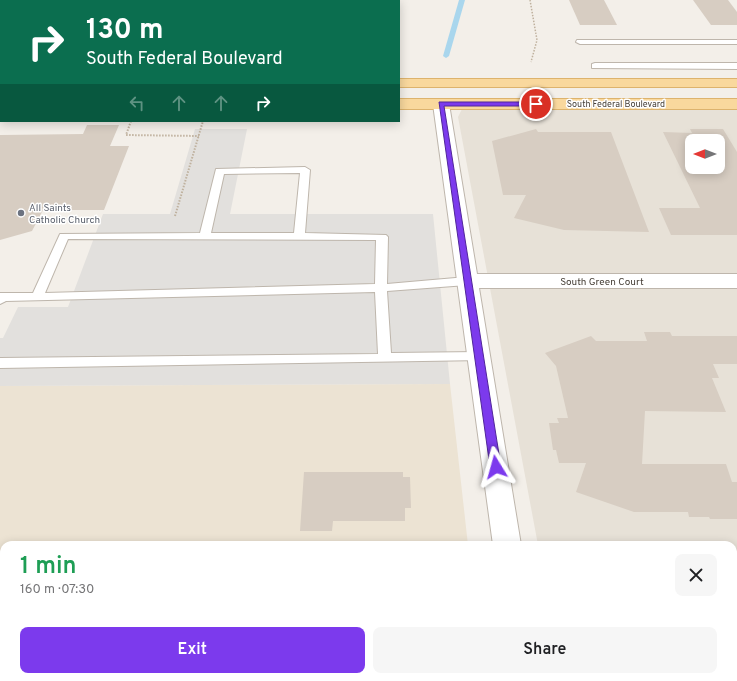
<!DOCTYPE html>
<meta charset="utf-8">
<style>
body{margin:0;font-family:Overpass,sans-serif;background:#f6f6f6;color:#202124;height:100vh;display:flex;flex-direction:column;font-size:15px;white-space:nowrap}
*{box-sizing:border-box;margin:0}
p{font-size:13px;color:#757577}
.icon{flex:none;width:22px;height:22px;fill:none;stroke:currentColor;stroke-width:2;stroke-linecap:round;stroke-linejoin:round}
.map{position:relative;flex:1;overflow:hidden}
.sheet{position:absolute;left:0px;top:541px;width:737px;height:140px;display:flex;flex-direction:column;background:#fff;border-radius:12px 12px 0 0;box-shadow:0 2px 10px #0003}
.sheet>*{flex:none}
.hud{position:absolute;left:0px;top:0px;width:400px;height:122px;box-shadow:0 2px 10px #0003;background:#0b6e4f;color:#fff;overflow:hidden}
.needle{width:26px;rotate:270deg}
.buttons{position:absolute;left:685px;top:134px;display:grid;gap:8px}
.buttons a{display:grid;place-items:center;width:40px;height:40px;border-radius:8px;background:#fff;box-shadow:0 2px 10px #0003;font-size:20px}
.pin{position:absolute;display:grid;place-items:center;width:34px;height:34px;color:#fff;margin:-17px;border:2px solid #fff;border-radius:50%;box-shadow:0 1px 4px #0007}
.me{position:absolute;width:44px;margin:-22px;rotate:352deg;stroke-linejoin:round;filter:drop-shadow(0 0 3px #0008)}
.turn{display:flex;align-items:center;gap:14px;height:84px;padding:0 20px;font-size:18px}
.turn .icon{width:52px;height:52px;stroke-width:2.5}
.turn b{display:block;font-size:28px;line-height:34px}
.lanes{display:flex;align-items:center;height:38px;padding:0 20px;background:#0003;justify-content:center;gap:20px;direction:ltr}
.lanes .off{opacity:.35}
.round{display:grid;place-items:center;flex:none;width:42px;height:42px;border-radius:8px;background:#f6f6f6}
.overview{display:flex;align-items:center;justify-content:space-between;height:68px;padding:0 20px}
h1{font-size:24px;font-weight:600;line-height:30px;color:#1e9e55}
.primary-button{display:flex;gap:8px;margin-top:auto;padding:8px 20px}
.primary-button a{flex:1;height:46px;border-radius:8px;background:#7c3aed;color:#fff;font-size:16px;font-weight:600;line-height:46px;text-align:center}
.primary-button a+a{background:#f6f6f6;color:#202124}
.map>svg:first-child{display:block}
.residential{fill:#e7e1d7;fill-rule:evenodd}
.education{fill:#ece3d3}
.parking{fill:#e2e0dd}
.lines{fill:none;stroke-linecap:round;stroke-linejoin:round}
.stream{fill:#a9d6ed;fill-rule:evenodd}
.building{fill:#d7cdc2;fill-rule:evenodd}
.lane-casing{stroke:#beb6ac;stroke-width:2}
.street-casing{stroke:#beb6ac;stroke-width:2}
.primary-casing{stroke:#ddb36d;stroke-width:2}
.path-far1{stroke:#bfb19e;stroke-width:1.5;stroke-dasharray:1.5 1.5;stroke-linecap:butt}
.path{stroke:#bfb19e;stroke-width:2;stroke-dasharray:1.5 1.5;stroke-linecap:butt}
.lane{fill:#fff;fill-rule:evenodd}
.street{fill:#fff;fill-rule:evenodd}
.primary{fill:#f9d89d;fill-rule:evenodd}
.route{fill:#7c3aed;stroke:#51269a}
.worship-dot{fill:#6b7280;stroke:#fff;stroke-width:1.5}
.labels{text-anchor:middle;stroke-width:3;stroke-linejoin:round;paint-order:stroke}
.far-street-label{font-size:9px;fill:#474038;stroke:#fff}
.worship-label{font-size:10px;fill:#5b616d;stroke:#fff;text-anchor:start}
.street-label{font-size:10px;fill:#474038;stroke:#fff}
</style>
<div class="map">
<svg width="737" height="681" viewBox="0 0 737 681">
<rect width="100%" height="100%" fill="#f3efe9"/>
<!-- residential -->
<path class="residential" d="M 470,107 L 737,107 L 737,681 L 0,681 L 0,654 L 4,654 L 4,677 L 733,677 L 733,545 L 538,545 L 458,117 L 462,109 ZM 692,141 L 718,141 L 718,167 L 692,167 Z"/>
<!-- education -->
<path class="education" d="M 450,384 L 468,545 L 4,545 L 4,583 L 0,583 L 0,386 Z"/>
<!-- parking -->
<path class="parking" d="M 195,129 L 247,129 L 230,214 L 433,214 L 450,384 L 0,386 L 0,338 L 3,338 L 18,307 L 68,307 L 103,214 L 170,214 Z"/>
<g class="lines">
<!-- stream -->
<path class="stream" d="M 459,0 L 465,0 L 449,56 L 446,58 L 443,56 Z"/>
</g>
<!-- building -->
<g class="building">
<path d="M 569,0 L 604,0 L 617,25 L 580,25 Z"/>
<path d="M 693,0 L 728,0 L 737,12 L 737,25 L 711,25 Z"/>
<path d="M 87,125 L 119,125 L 110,146 L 129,146 L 104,210 L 43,210 L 32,231 L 0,240 L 0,135 L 83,134 Z"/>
<path d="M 536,129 L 538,132 L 611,132 L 649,232 L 564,230 L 514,218 L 526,195 L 503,195 L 492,141 Z"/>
<path d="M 690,129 L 723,129 L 737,152 L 737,235 L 671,235 L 659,208 L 700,208 L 663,132 L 692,133 ZM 692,141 L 718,141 L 718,167 L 692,167 Z"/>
<path d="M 644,332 L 670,332 L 672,336 L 737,336 L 737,364 L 713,364 L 719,378 L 712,378 L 726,412 L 645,411 L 642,464 L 726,464 L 732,482 L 737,482 L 737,519 L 710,519 L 709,517 L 689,517 L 688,512 L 634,512 L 576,492 L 586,463 L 559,463 L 556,450 L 553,450 L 549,423 L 559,423 L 557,418 L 568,418 L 556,366 L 545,353 L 591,336 L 596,341 L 647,341 Z"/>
<path d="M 304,472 L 403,472 L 403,477 L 410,477 L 411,508 L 405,508 L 405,521 L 333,521 L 332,531 L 300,531 Z"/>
</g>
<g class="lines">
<!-- lane casing -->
<g class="lane-casing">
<g id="lane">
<path d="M 198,0 L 206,0 L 197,1 Z"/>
<path d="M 577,40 L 737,40 L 737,44 L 580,44 L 576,42 Z"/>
<path d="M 595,63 L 737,63 L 737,69 L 592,68 L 592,64 Z"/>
<path d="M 305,167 L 310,170 L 305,233 L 386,235 L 388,237 L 387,284 L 467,277 L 473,281 L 467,285 L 387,291 L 391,353 L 479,352 L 484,354 L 486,357 L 484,360 L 0,368 L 0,358 L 378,354 L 375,292 L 6,301 L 0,304 L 0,293 L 33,293 L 60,234 L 200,233 L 216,169 ZM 300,173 L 294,233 L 211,233 L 224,174 ZM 68,239 L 376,240 L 375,284 L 45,293 Z"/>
</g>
</g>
<!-- street casing -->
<g class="street-casing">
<g id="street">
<path d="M 233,0 L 246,0 L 233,1 Z"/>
<path d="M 441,99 L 446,101 L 449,104 L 477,274 L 737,274 L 737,288 L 479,288 L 521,545 L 493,545 L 433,104 L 436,101 Z"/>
<rect x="733" y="597" width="4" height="28"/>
<rect x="0" y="598" width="4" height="28"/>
<path d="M 511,677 L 543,677 L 544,681 L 512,681 Z"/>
</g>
</g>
<!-- primary casing -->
<g class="primary-casing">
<g id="primary">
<rect x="0" y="78" width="1" height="8"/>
<rect x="399" y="79" width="338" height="8"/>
<rect x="0" y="98" width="1" height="10"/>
<rect x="399" y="99" width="338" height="10"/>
</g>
</g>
<!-- path-far1 -->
<path class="path-far1" d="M 530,0 L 537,40 L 531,62"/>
<!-- path -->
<g class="path">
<path d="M 131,121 L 126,135 L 199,136"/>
<path d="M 175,216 L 203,121"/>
</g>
<!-- lane -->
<use href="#lane" class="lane"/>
<!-- street -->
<use href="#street" class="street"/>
<!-- primary -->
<use href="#primary" class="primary"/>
</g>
<!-- route -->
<path class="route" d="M 439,102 L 536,102 L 539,104 L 536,106 L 444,106 L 501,467 L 496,471 L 490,467 Z"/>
<!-- markers -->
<circle class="worship-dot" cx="21" cy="213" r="4"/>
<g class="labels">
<!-- far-street labels -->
<g class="far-street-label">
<text x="616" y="107">South Federal Boulevard</text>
</g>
<!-- worship labels -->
<g class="worship-label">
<text x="29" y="211">All Saints<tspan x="29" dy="12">Catholic Church</tspan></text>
</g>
<!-- street labels -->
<g class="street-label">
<text x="602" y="285">South Green Court</text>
</g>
</g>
</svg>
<div class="buttons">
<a><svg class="needle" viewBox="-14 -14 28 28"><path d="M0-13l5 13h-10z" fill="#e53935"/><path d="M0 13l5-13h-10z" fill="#757577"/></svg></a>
</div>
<div class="pin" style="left:536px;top:104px;background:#d93025"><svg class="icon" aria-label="arrive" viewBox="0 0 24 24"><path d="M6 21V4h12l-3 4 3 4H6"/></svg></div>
<svg class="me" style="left:496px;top:467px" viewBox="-20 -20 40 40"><path d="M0-17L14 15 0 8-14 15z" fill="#7c3aed" stroke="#fff" stroke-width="4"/></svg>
<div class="hud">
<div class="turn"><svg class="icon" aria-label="right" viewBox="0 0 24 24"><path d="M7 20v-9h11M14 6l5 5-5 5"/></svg><div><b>130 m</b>South Federal Boulevard</div></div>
<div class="lanes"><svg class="icon off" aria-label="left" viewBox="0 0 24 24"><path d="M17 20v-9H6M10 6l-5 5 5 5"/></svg><svg class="icon off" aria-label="ahead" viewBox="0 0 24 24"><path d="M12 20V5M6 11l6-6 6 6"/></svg><svg class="icon off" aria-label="ahead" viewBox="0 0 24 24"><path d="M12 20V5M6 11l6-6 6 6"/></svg><svg class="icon" aria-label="right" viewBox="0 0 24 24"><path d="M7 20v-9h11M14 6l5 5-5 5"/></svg></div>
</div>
<section class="sheet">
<div class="overview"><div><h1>1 min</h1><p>160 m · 07:30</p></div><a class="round"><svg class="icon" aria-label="close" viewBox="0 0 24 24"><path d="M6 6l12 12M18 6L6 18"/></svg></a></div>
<div class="primary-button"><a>Exit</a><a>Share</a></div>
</section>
</div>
